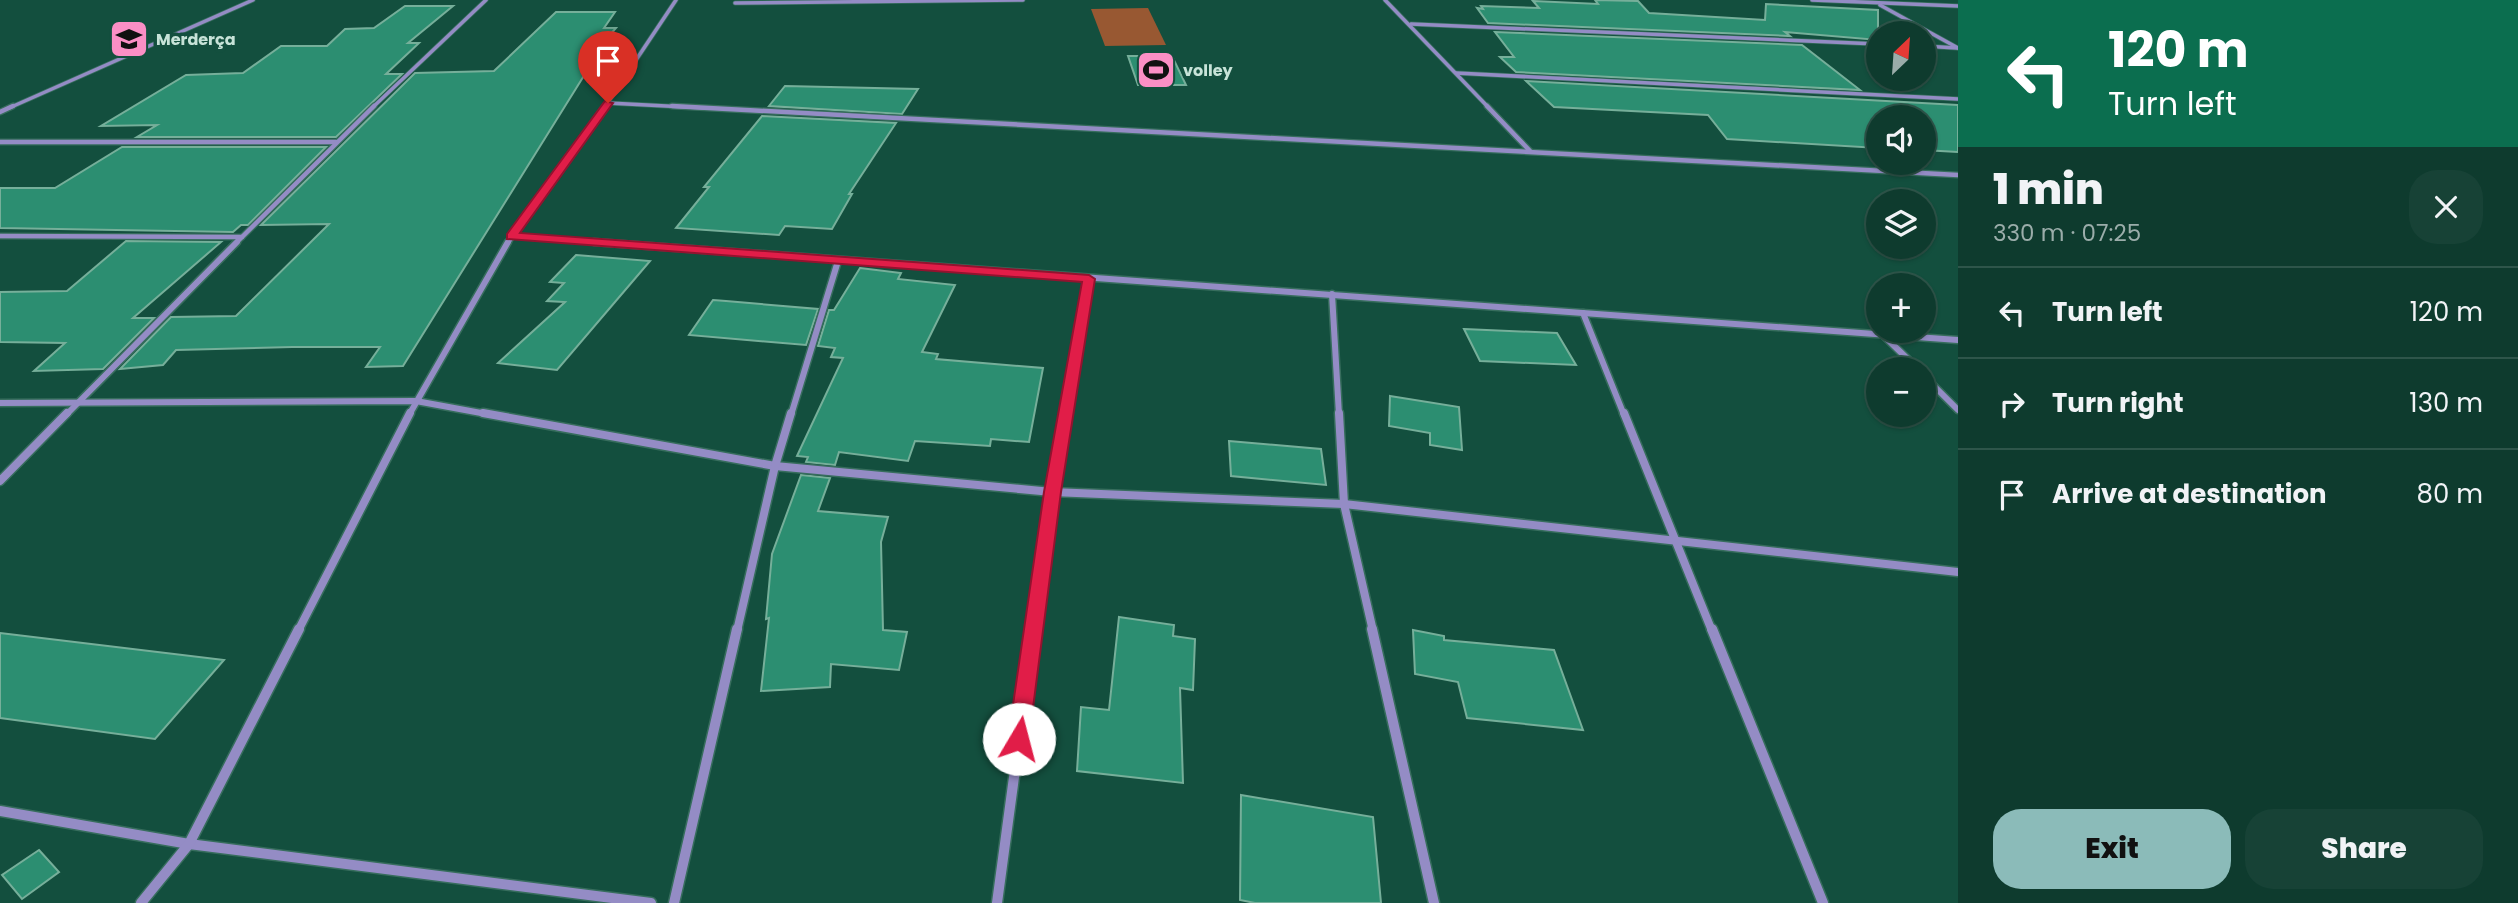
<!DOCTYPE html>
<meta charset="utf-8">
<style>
body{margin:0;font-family:Poppins,sans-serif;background:#174236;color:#f1f3f6;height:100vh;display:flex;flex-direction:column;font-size:26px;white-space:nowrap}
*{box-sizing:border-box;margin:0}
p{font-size:23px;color:#9badaa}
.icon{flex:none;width:38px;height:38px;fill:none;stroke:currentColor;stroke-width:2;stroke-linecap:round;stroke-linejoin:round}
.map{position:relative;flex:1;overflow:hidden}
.drawer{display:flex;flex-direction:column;background:#0e3b2e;width:560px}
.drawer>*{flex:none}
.hud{background:#0b6e4f;color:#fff;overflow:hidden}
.needle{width:46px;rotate:25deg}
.fabs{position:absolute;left:1866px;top:21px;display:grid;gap:14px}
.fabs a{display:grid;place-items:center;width:70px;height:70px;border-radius:50%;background:#0e3b2e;box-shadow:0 2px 5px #0004,0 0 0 2px #2e554a;font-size:35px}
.pin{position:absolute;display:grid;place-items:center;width:60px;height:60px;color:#fff;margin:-72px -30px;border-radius:50% 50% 50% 0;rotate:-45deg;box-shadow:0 0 7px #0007}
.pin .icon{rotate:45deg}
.me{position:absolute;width:77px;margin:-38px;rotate:8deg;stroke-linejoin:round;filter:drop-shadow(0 0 5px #0008)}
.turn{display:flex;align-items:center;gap:24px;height:147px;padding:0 35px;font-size:32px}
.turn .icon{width:91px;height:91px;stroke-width:2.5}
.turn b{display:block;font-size:49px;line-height:60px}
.round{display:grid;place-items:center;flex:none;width:74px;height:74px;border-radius:28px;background:#174236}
.summary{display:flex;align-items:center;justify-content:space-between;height:119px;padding:0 35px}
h1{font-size:42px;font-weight:800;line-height:52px}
.action{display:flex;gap:14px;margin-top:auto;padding:14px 35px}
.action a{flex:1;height:80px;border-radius:28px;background:#8bbbb9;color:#111;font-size:28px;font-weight:800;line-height:80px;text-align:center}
.action a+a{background:#174236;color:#f1f3f6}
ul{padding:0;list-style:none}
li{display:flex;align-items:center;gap:21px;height:91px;padding:0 35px;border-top:2px solid #2e554a}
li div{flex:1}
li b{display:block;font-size:26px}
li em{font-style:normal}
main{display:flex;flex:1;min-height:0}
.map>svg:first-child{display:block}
.green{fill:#985832}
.building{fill:#2c8e71;stroke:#76af9a;stroke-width:2}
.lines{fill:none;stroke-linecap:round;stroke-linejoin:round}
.minor-far4-casing{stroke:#376d5d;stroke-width:5}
.minor-far3-casing{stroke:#376d5d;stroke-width:7}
.minor-far2-casing{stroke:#376d5d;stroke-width:9}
.minor-far1-casing{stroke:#376d5d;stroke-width:11}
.minor-casing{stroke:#376d5d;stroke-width:13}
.minor-far4{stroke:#948cc5;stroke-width:3.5}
.minor-far3{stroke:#948cc5;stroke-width:4.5}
.minor-far2{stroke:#948cc5;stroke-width:6}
.minor-far1{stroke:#948cc5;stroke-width:8}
.minor{stroke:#948cc5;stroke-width:10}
.route{fill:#e11d48;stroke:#92132f;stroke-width:2}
.labels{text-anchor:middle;stroke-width:7;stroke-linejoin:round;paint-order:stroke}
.far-poi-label{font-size:16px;font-weight:bold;fill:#c7e3d8;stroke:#134f3e;text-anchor:start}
</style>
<main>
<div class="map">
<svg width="1958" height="903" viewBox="0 0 1958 903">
<rect width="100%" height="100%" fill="#134f3e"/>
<!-- green -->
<path class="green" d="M 1148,8 L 1166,45 L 1105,46 L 1091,9 Z"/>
<!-- building -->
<g class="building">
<path d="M 1595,0 L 1638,1 L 1649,13 L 1765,20 L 1766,4 L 1878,10 L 1878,40 L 1785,32 L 1790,36 L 1488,23 L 1477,8 L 1483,9 L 1481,6 L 1539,8 L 1533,1 L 1598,4 Z"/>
<path d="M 405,6 L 453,6 L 408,43 L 419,43 L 386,74 L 402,74 L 336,137 L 137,137 L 157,125 L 101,126 L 186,75 L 243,73 L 281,46 L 327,46 L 345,29 L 374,28 Z"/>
<path d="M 556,12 L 615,12 L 604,28 L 616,28 L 583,66 L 590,66 L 403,366 L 366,367 L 380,347 L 292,347 L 176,350 L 163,365 L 120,369 L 171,317 L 236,316 L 329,224 L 261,225 L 415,73 L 494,71 Z"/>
<path d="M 1495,32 L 1802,45 L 1860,90 L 1516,72 L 1500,57 L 1514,57 Z"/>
<path d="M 1128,56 L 1172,56 L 1186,85 L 1138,85 Z"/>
<path d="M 1526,81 L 1958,105 L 1958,152 L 1923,150 L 1923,117 L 1878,117 L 1878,148 L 1727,139 L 1708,115 L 1554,107 Z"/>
<path d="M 785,86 L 918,89 L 902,114 L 769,106 Z"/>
<path d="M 762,116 L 896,123 L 849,194 L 852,194 L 832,229 L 785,226 L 779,235 L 676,228 L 709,187 L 704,187 Z"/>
<path d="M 122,147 L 326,147 L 248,225 L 241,225 L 233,232 L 0,228 L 0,188 L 55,188 Z"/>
<path d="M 126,241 L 221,242 L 133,318 L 154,318 L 103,369 L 34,371 L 65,343 L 0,342 L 0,292 L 67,291 Z"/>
<path d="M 576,255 L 650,261 L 557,370 L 498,363 L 565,302 L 547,301 L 564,283 L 550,282 Z"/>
<path d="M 860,268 L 901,273 L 898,279 L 955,285 L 922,352 L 938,354 L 936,359 L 1043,368 L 1029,442 L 991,439 L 990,446 L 915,441 L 908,461 L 839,452 L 835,465 L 806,462 L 808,457 L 797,456 L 843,358 L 831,357 L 835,348 L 818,346 L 829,310 L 834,310 Z"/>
<path d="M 713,300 L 726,301 L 818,309 L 806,345 L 689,335 Z"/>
<path d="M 1464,329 L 1557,333 L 1576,365 L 1480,361 Z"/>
<path d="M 1390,396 L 1459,407 L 1462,450 L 1430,445 L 1430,433 L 1389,426 Z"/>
<path d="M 1229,441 L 1321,449 L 1326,485 L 1231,476 Z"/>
<path d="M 801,475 L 830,478 L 818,511 L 888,517 L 881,542 L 883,630 L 907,632 L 899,670 L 831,664 L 830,687 L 761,691 L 769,618 L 766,619 L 772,554 Z"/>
<path d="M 1119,617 L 1174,625 L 1173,636 L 1195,639 L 1193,690 L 1180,688 L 1183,783 L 1077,771 L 1081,707 L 1109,710 Z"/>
<path d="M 1413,630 L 1444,636 L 1444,640 L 1554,650 L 1583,730 L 1467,718 L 1458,682 L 1415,674 Z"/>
<path d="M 0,633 L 224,660 L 155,739 L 0,718 Z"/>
<path d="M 1241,795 L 1373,817 L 1381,903 L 1255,903 L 1240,900 Z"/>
<path d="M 39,850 L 59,872 L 22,899 L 2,875 Z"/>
</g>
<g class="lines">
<!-- minor-far4 casing -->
<g class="minor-far4-casing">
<g id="minor-far4">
<path d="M 1385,0 L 1489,108"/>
<path d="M 1812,0 L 1958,6"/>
<path d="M 735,3 L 1023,0"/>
<path d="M 1880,5 L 1958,48"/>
<path d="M 1411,24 L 1878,44"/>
<path d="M 1923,46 L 1957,48"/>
<path d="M 1456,73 L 1958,99"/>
<path d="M 608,103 L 705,108"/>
<path d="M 9,108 L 253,0"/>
<path d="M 372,108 L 486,0"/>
<path d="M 604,108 L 676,0"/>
</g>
</g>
<!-- minor-far3 casing -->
<g class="minor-far3-casing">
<g id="minor-far3">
<path d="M 672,106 L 1958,175"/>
<path d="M 1487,106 L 1530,151"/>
<path d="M 0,112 L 13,106"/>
<path d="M 0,142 L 336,142"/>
<path d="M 0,236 L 242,237"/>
<path d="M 511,236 L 618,244"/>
<path d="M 235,244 L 374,106"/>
<path d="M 507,244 L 606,106"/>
</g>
</g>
<!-- minor-far2 casing -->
<g class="minor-far2-casing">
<g id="minor-far2">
<path d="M 594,242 L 1958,340"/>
<path d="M 1332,294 L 1339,415"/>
<path d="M 1583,313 L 1624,415"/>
<path d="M 1883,335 L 1918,369"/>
<path d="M 1923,375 L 1958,410"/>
<path d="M 0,403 L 416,401 L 492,415"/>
<path d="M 66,415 L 237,242"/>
<path d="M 409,415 L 508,242"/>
<path d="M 791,415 L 838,261"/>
<path d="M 1065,415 L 1089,279"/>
</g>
</g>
<!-- minor-far1 casing -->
<g class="minor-far1-casing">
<g id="minor-far1">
<path d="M 483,413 L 775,466 L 1052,492 L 1344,504 L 1958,572"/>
<path d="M 1339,413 L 1344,504 L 1373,631"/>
<path d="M 1624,413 L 1712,631"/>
<path d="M 0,481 L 67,413"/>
<path d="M 298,631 L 410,413"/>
<path d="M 737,631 L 775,466 L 791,413"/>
<path d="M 1033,631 L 1066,413"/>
</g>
</g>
<!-- minor casing -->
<g class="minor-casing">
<g id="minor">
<path d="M 1372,629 L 1434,903"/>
<path d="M 1712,629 L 1823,903"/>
<path d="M 0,811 L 189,844 L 651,903"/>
<path d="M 141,903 L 189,844 L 299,629"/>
<path d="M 674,903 L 737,629"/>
<path d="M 997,903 L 1034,629"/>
</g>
</g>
<!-- minor-far4 -->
<use href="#minor-far4" class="minor-far4"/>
<!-- minor-far3 -->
<use href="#minor-far3" class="minor-far3"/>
<!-- minor-far2 -->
<use href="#minor-far2" class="minor-far2"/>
<!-- minor-far1 -->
<use href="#minor-far1" class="minor-far1"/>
<!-- minor -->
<use href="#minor" class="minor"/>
</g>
<!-- route -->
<path class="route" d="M 605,101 L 613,103 L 520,233 L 1089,275 L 1095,279 L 1061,492 L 1029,739 L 1026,745 L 1019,748 L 1011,745 L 1008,739 L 1044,492 L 1082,282 L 507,239 L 507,234 Z"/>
<!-- icons -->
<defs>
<g id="school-square" transform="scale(2.0125)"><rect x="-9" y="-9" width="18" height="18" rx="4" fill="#fb8fc5" stroke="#134f3e"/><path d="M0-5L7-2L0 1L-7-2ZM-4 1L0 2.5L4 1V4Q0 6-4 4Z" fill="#111"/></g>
<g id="stadium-square" transform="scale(2.0125)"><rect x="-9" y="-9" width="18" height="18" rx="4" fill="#fb8fc5" stroke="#134f3e"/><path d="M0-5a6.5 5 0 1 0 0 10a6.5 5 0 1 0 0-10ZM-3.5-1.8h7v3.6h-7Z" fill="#111"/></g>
</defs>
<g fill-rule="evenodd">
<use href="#school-square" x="129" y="39"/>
<use href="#stadium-square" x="1156" y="70"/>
</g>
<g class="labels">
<!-- far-poi labels -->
<g class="far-poi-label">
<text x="156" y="45">Merderça</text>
<text x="1183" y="76">volley</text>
</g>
</g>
</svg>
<div class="fabs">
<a><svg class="needle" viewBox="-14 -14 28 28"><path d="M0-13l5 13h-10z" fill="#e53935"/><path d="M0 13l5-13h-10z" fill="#9badaa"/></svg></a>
<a><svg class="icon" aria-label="sound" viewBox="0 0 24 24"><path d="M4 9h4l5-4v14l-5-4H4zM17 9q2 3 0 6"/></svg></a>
<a><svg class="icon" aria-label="layers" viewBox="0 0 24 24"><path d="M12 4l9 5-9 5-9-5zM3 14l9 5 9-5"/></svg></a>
<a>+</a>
<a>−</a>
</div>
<div class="pin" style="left:608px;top:103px;background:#d93025"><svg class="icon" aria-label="arrive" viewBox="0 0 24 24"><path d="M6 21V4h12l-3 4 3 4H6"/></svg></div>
<svg class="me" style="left:1019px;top:739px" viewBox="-20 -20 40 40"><circle r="19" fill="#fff"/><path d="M0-13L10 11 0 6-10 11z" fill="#e11d48"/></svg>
</div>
<section class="drawer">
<div class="hud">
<div class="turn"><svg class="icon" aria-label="left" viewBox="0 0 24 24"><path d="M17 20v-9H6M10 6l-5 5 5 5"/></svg><div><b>120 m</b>Turn left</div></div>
</div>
<div class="summary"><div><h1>1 min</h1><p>330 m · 07:25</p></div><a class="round"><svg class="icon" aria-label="close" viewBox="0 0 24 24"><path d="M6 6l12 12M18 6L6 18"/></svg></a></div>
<ul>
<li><svg class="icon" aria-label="left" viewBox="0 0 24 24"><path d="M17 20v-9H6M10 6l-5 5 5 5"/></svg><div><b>Turn left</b></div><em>120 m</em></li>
<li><svg class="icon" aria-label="right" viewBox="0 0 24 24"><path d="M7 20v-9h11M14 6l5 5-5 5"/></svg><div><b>Turn right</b></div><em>130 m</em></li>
<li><svg class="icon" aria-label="arrive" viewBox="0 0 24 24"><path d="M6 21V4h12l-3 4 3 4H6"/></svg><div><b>Arrive at destination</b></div><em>80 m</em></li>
</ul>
<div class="action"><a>Exit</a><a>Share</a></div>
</section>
</main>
